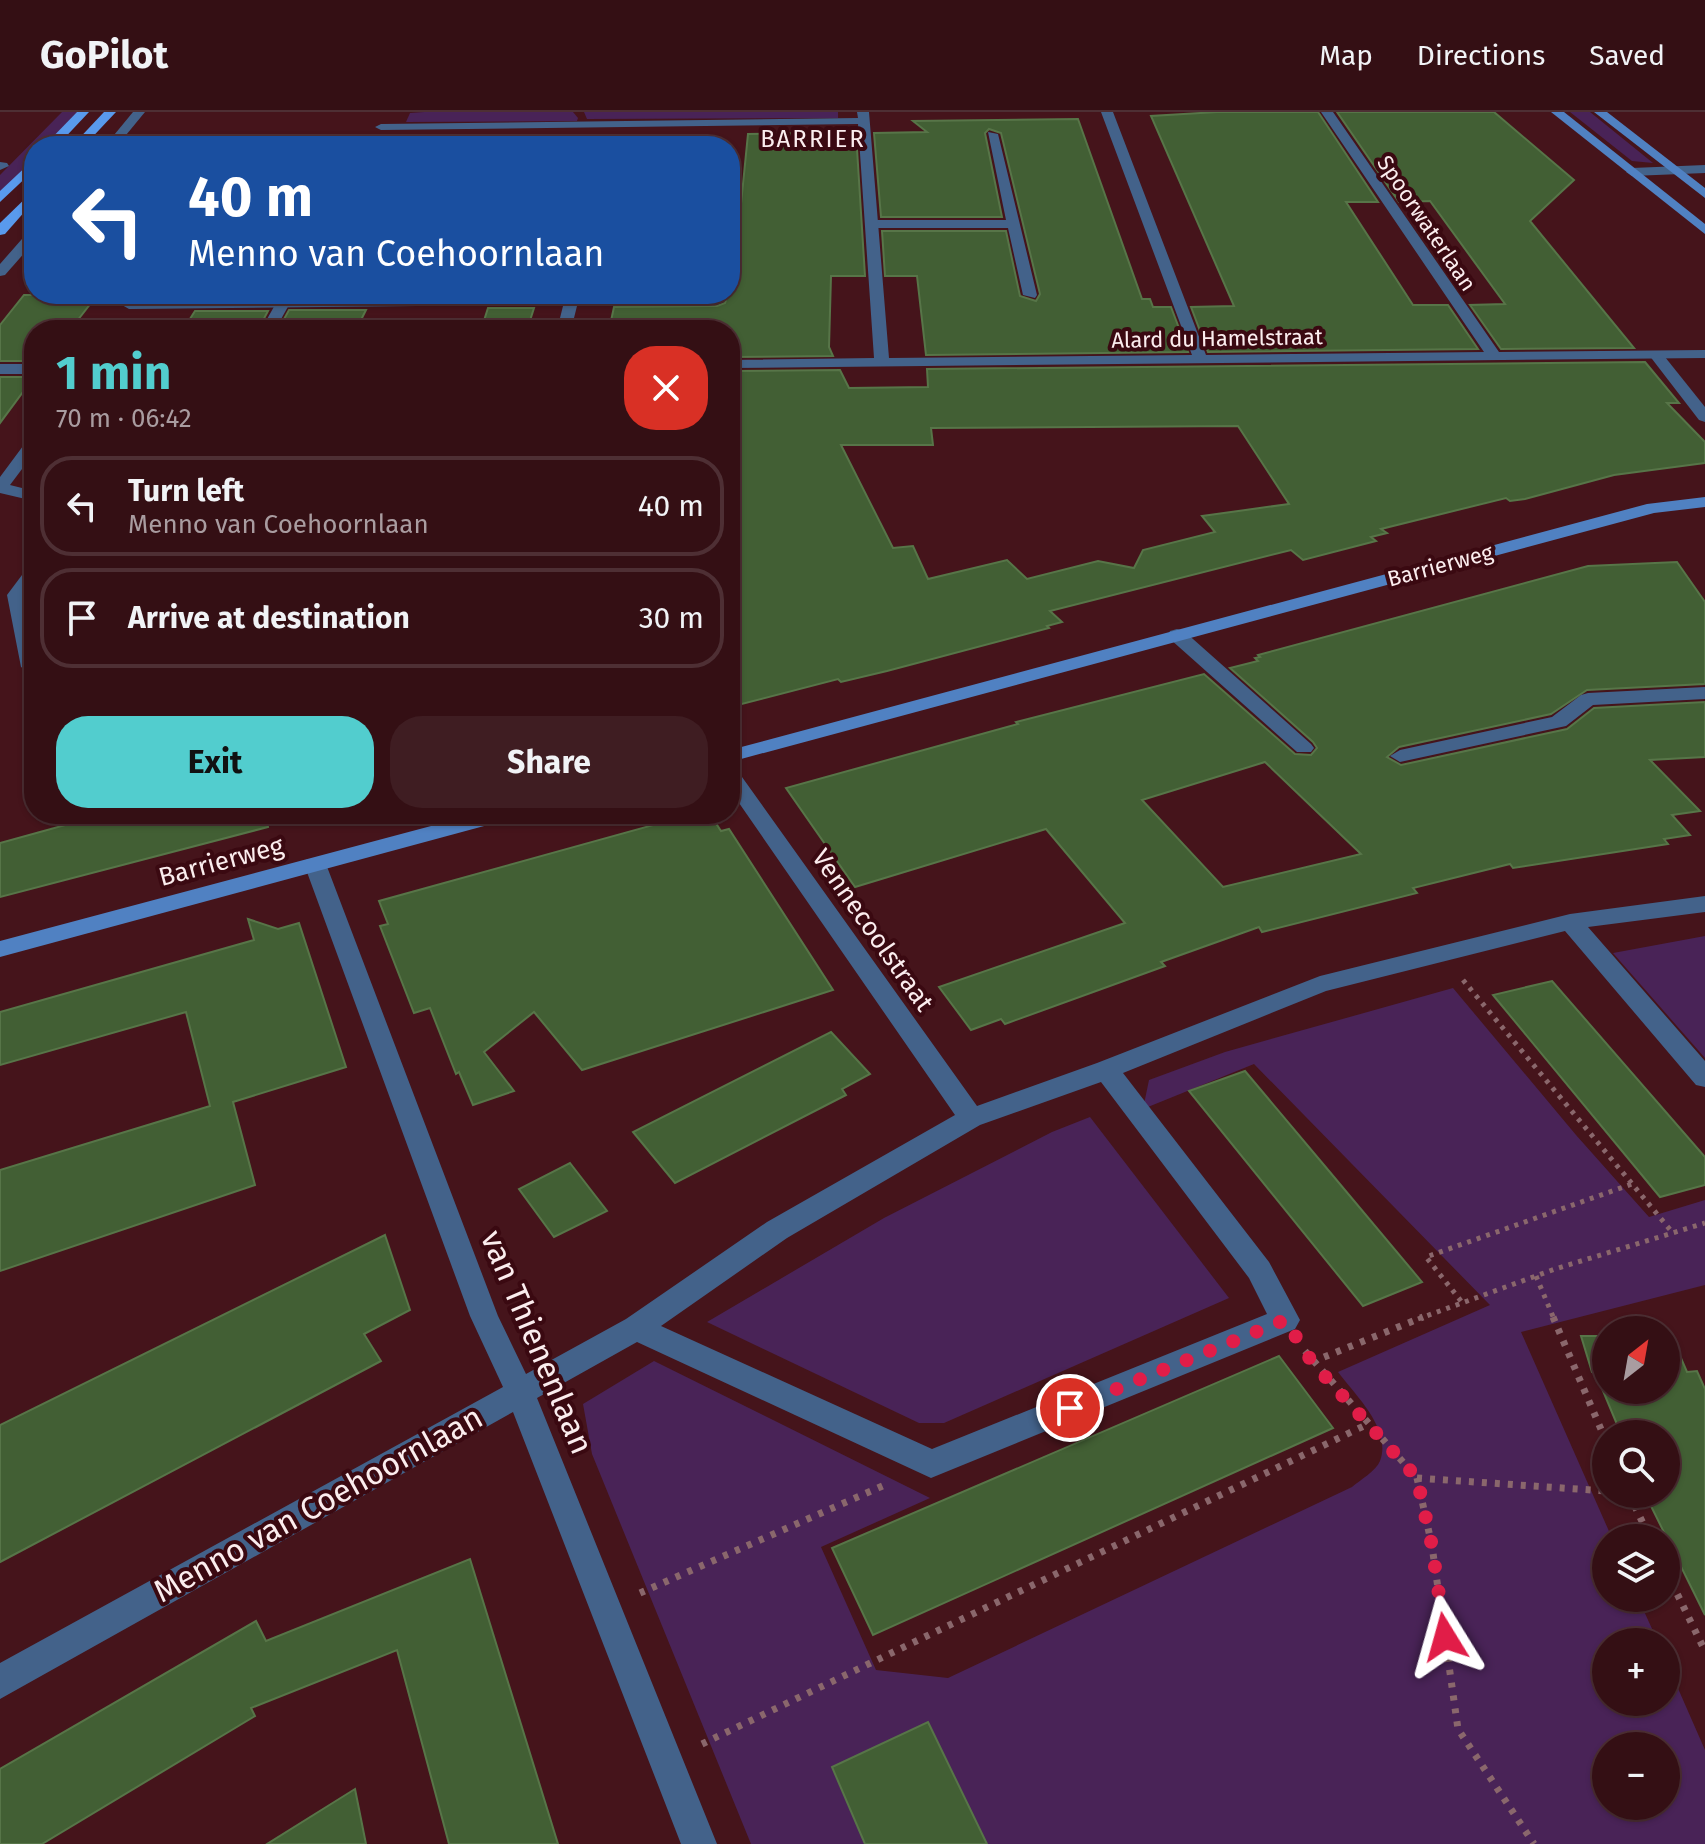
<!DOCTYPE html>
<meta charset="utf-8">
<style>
body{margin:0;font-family:"Fira Sans",sans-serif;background:#3f1d22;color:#f1f3f6;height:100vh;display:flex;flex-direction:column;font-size:30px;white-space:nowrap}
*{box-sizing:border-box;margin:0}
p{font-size:26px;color:#a99ca0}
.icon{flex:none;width:44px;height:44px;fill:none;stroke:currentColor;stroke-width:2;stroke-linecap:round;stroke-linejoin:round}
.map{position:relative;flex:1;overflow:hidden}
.details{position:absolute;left:24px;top:208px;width:716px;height:504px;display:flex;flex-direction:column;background:#340f14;border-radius:32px;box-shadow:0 2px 6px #0004,0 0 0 2px #4e2f34}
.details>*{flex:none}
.hud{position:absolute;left:24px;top:24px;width:716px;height:168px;border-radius:32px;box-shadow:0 2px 6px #0004,0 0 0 2px #4e2f34;background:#1a4fa0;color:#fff;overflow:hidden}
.needle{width:52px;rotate:31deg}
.buttons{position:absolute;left:1592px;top:1204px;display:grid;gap:16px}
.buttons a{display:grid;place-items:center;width:88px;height:88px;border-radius:50%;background:#340f14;box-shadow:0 2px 6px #0004,0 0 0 2px #4e2f34;font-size:40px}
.pin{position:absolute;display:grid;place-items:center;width:68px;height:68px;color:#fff;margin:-34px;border:4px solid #fff;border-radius:50%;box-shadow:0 2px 8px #0007}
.me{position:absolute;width:88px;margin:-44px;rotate:352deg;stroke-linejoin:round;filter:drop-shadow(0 0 6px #0008)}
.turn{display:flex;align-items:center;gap:28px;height:168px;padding:0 32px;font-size:36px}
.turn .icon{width:104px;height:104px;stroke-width:2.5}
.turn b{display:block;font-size:56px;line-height:68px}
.round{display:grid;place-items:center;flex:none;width:84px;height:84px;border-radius:32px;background:#3f1d22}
.summary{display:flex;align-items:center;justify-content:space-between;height:136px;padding:0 32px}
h1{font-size:48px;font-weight:700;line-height:60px;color:#52cdce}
.cta{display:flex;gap:16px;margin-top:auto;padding:16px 32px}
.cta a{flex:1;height:92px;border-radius:32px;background:#52cdce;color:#111;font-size:32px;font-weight:700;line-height:92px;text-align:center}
.cta a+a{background:#3f1d22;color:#f1f3f6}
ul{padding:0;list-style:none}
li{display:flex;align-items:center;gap:24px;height:100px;margin:0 16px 12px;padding:0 16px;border:4px solid #4e2f34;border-radius:32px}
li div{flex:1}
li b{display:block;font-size:30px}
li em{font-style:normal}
header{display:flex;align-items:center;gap:48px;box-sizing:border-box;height:112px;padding:0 40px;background:#340f14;border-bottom:2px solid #4e2f34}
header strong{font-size:38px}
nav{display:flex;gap:44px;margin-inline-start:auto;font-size:28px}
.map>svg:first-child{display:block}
.green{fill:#492357;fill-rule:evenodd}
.building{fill:#425f34;stroke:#577548;stroke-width:2;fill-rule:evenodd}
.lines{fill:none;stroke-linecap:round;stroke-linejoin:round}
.path-far1{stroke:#8a676c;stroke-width:5;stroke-dasharray:4 6;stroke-linecap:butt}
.path{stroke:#8a676c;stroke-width:7;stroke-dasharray:5 8;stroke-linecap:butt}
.lane{fill:#43628a;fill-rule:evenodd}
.street{fill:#43628a;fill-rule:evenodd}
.secondary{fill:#5081c2;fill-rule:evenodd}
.primary{fill:#599aed;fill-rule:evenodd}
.route{stroke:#e11d48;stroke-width:14;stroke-dasharray:0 25.2}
.labels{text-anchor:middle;stroke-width:8;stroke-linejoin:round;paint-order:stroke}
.far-street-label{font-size:22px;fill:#fbedee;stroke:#3a0911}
.far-neighbourhood-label{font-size:24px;letter-spacing:2px;fill:#fbedee;stroke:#3a0911}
.street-label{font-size:26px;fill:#fbedee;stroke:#3a0911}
.near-street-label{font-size:32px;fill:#fbedee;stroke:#3a0911}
</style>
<header>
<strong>GoPilot</strong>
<nav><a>Map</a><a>Directions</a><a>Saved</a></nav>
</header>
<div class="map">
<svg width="1705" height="1732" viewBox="0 0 1705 1732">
<rect width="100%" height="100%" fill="#45141b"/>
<!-- green -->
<g class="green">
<path d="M 62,0 L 77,0 L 46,34 L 34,34 L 34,46 L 0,81 L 0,63 Z"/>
<path d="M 424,0 L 573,0 L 578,6 L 577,9 L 406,10 L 410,1 Z"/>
<path d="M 584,0 L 838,0 L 838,6 L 587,7 Z"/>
<path d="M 1570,0 L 1590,0 L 1653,51 L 1632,49 Z"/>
<path d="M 1705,824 L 1705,946 L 1613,841 Z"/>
<path d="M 1453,876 L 1576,1023 L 1649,1105 L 1705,1088 L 1705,1173 L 1521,1220 L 1612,1426 L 1606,1426 L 1606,1486 L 1638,1486 L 1658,1530 L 1606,1530 L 1606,1590 L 1666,1590 L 1666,1549 L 1705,1638 L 1705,1732 L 751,1732 L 592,1342 L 583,1292 L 654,1249 L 930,1386 L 821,1435 L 876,1558 L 948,1566 L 1352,1375 C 1360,1368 1376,1359 1380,1349 C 1392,1317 1355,1283 1338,1260 L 1490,1193 L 1254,952 L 1143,997 L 1149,968 L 1225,940 ZM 1606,1634 L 1666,1634 L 1666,1694 L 1606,1694 Z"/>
<path d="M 1090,1005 L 1229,1186 L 944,1311 L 919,1311 L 707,1210 L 884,1106 L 1052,1020 Z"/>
</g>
<!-- building -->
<g class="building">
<path d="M 1217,0 L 1318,0 L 1378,90 L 1346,90 L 1413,193 L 1448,193 L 1478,237 L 1208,240 L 1191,195 L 1234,194 L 1151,4 Z"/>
<path d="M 1337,0 L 1494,0 L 1574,68 L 1530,109 L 1634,236 L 1501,237 L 1470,193 L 1505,192 L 1430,89 L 1399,90 Z"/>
<path d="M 1078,7 L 1142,187 L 1150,187 L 1153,195 L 1171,195 L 1188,240 L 926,243 L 917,164 L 885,164 L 882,119 L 1006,119 L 1020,184 L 1036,189 L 1040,182 L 1001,21 L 989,17 L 985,21 L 1002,105 L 881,105 L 874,21 L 927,20 L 913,9 Z"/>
<path d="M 802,21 L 856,21 L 865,164 L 831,164 L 829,235 L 833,244 L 730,245 L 730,218 L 609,218 L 614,195 L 717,194 L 725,191 L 728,182 L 732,182 L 748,22 Z"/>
<path d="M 24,183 L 78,183 L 71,191 L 91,191 L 70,218 L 34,218 L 34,249 L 0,249 L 0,213 Z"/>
<path d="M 488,196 L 534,196 L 527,218 L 481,218 Z"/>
<path d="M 289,198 L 366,198 L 356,218 L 278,218 Z"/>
<path d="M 195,199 L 268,199 L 258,218 L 183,218 Z"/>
<path d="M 1645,250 L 1679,291 L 1667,291 L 1705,330 L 1705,351 L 1614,363 L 1525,387 L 1510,389 L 1506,386 L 1381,417 L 1387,421 L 1371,425 L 1376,429 L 1303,448 L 1291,438 L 1050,499 L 1062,510 L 1047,514 L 1049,516 L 887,559 L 841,570 L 838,567 L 730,595 L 730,259 L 840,258 L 849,276 L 928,275 L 927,257 ZM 1238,314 L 1289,392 L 1202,404 L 1215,420 L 1143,438 L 1134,456 L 1098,449 L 1027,467 L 1007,448 L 928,467 L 913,434 L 893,436 L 841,333 L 933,333 L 931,316 Z"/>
<path d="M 0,265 L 34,265 L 0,311 Z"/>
<path d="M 1677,450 L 1705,490 L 1705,572 L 1587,578 L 1551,602 L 1399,635 L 1387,645 L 1401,653 L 1567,617 L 1594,596 L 1705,590 L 1705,645 L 1650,648 L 1700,699 L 1672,703 L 1690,723 L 1664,727 L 1668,732 L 1513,756 L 1510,752 L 1413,776 L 1417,781 L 1262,820 L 1259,815 L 1161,850 L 1165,854 L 1005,912 L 1001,907 L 971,918 L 939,875 L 1125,811 L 1046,717 L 855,775 L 786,676 L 1018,612 L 1016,610 L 1204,562 L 1295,642 L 1311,643 L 1317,636 L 1313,630 L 1230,556 L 1258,549 L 1255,546 L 1260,545 L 1258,543 L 1588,454 ZM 1265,650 L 1361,742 L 1223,775 L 1142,688 Z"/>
<path d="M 105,702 L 266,702 L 268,715 L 0,785 L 0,731 Z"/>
<path d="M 664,702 L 710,702 L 721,719 L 729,717 L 833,878 L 582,958 L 534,900 L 484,940 L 514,979 L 473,993 L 459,960 L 456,962 L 430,896 L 414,901 L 380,814 L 388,812 L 379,789 L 668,709 Z"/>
<path d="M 248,807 L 278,817 L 299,811 L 346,955 L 233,990 L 255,1073 L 0,1159 L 0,1058 L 210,994 L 186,900 L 0,953 L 0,900 L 254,828 Z"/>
<path d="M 1552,869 L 1705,1045 L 1705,1073 L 1660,1085 L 1493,883 Z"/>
<path d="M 831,920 L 870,962 L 842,977 L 846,983 L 675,1071 L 633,1020 Z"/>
<path d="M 1245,959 L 1329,1059 L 1422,1170 L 1363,1194 L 1189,979 Z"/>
<path d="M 570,1051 L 607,1099 L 554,1125 L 519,1077 Z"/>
<path d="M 385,1123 L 410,1198 L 364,1222 L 381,1249 L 0,1450 L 0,1313 Z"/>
<path d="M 1666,1223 L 1671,1223 L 1687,1260 L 1697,1259 L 1705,1277 L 1705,1503 L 1645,1382 L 1666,1382 L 1666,1322 L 1621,1322 L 1596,1262 L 1592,1260 L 1581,1224 L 1606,1224 L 1606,1278 L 1666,1278 Z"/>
<path d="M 1279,1244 L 1333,1316 L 873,1523 L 832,1436 Z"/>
<path d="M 470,1447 L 558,1732 L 449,1732 L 397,1538 L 251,1596 L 255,1604 L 42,1732 L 0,1732 L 0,1657 L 256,1509 L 266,1529 Z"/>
<path d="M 928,1610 L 987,1732 L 865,1732 L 832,1655 Z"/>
<path d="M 355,1677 L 366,1732 L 267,1732 Z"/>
</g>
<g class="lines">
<!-- path-far1 -->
<g class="path-far1">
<path d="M 1463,868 L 1672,1120"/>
<path d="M 1536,1164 L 1554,1207"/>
<path d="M 1461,1189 L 1426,1145 L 1632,1072"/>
<path d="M 1418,1207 L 1555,1157 L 1705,1111"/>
</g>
<!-- path -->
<g class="path">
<path d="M 1553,1205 L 1606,1329"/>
<path d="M 1305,1239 L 1417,1366 L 1432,1434 L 1458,1617 L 1534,1732"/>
<path d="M 1312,1250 L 1423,1205"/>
<path d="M 1417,1366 L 1606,1379"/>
<path d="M 1629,1382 L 1650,1426"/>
<path d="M 1666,1459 L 1705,1539"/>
<path d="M 640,1481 L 887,1372"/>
<path d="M 702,1632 L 1368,1312"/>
</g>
<!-- lane -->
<g class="lane">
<path d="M 988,20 L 998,22 L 1037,183 L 1035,186 L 1023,183 L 1008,116 L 871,116 L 865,112 L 871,108 L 1006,108 Z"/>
<path d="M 730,51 L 736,55 L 736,63 L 730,67 Z"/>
<path d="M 725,182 L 722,190 L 717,191 L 129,197 L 122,193 L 129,189 Z"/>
<path d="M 1656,239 L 1661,240 L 1705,295 L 1705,310 L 1699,308 L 1649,243 Z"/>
<path d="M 29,332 L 34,333 L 34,341 L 10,373 L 34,379 L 34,389 L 0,381 L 0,365 L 23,334 Z"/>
<path d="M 1177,517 L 1184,519 L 1311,632 L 1314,636 L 1311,640 L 1297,640 L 1170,527 L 1168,523 L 1170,519 Z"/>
<path d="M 1705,575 L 1705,587 L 1593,593 L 1566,614 L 1400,650 L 1390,644 L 1400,638 L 1552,605 L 1581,583 L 1588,581 Z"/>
</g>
<!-- street -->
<g class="street">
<path d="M 133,0 L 145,0 L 117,34 L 105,34 Z"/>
<path d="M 857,0 L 869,0 L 889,246 L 1192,243 L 1101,0 L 1113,0 L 1206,243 L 1484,240 L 1321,0 L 1333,0 L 1499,240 L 1705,238 L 1705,246 L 730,256 L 730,248 L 874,246 L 858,12 L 381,18 L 375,15 L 381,12 L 858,6 Z"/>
<path d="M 0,50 L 7,51 L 9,54 L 0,58 Z"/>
<path d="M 1705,53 L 1705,61 L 1632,64 L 1626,60 L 1632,56 Z"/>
<path d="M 34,118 L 34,130 L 5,163 L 0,164 L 0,152 L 29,119 Z"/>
<path d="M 281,182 L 295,182 L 275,218 L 261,218 Z"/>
<path d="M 566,182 L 580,182 L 571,218 L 557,218 Z"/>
<rect x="0" y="252" width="34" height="10"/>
<path d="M 34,454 L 34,471 L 25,483 L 34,524 L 34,563 L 21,555 L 7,483 L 28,455 Z"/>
<path d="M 730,657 L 737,658 L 977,994 L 1097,951 L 1320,864 L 1570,802 L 1705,784 L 1705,800 L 1588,815 L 1705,949 L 1705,975 L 1696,973 L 1565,819 L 1326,879 L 1123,961 L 1269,1150 L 1300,1208 L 1295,1217 L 931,1366 L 637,1230 L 537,1286 L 717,1732 L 681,1732 L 513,1300 L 0,1587 L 0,1551 L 503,1275 L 470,1204 L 304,752 L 307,747 L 323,747 L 326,752 L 498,1204 L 526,1262 L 626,1207 L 767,1110 L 955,1003 L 730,678 ZM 1101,970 L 1249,1166 L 1267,1202 L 932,1337 L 661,1214 L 787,1126 L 980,1013 Z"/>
</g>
<!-- secondary -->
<g class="secondary">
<path d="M 1551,0 L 1564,0 L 1705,112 L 1705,122 Z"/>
<path d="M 1594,0 L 1607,0 L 1705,76 L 1705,86 Z"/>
<path d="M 1705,385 L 1705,395 L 1654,401 L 730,650 L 730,638 L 1647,392 Z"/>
<path d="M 476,702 L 513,702 L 510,707 L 0,845 L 0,829 Z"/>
</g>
<!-- primary -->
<g class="primary">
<path d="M 77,0 L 89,0 L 57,34 L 44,34 Z"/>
<path d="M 104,0 L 116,0 L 84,34 L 72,34 Z"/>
<path d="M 34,47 L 34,58 L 0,90 L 0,79 Z"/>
<path d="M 34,78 L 34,89 L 5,122 L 0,123 L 0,111 Z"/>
</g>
</g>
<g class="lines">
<!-- route -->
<path class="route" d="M 1070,1296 L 1285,1208 L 1312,1250 L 1417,1366 L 1432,1434 L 1445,1525"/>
</g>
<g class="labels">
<!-- far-street labels -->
<g class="far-street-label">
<text transform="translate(1427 111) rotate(56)" y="8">Spoorwaterlaan</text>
<text transform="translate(1217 226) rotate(-1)" y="8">Alard du Hamelstraat</text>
<text transform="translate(1440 453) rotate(-15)" y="8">Barrierweg</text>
</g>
<!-- far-neighbourhood labels -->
<g class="far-neighbourhood-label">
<text x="813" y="35">BARRIER</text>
</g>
<!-- street labels -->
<g class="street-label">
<text transform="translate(221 749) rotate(-15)" y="9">Barrierweg</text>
<text transform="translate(873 818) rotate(55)" y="9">Vennecoolstraat</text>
</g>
<!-- near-street labels -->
<g class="near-street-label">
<text transform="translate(537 1230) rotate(67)" y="11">van Thienenlaan</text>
<text transform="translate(318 1392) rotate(-29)" y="11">Menno van Coehoornlaan</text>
</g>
</g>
</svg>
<div class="buttons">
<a><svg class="needle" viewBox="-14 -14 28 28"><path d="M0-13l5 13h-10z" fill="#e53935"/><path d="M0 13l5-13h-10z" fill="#a99ca0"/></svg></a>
<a><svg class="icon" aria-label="search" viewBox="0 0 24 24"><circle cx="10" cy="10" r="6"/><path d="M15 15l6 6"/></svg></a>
<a><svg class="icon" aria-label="layers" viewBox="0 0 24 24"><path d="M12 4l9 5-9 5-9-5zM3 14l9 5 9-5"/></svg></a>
<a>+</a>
<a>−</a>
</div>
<div class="pin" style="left:1070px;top:1296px;background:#d93025"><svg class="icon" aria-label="arrive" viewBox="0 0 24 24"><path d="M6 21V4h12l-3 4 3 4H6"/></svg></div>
<svg class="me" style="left:1445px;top:1525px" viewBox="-20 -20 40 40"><path d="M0-17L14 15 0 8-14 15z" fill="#e11d48" stroke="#fff" stroke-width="4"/></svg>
<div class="hud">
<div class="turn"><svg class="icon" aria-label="left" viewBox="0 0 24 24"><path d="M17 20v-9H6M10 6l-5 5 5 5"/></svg><div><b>40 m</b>Menno van Coehoornlaan</div></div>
</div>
<section class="details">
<div class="summary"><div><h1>1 min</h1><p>70 m · 06:42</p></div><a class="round" style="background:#d93025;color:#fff"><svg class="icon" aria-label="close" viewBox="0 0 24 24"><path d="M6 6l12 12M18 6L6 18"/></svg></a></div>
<ul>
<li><svg class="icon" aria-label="left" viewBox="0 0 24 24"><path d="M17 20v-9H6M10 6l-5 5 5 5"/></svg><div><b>Turn left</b><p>Menno van Coehoornlaan</p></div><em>40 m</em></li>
<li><svg class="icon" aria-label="arrive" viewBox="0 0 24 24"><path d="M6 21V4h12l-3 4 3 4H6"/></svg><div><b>Arrive at destination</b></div><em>30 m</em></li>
</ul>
<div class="cta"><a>Exit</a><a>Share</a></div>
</section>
</div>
